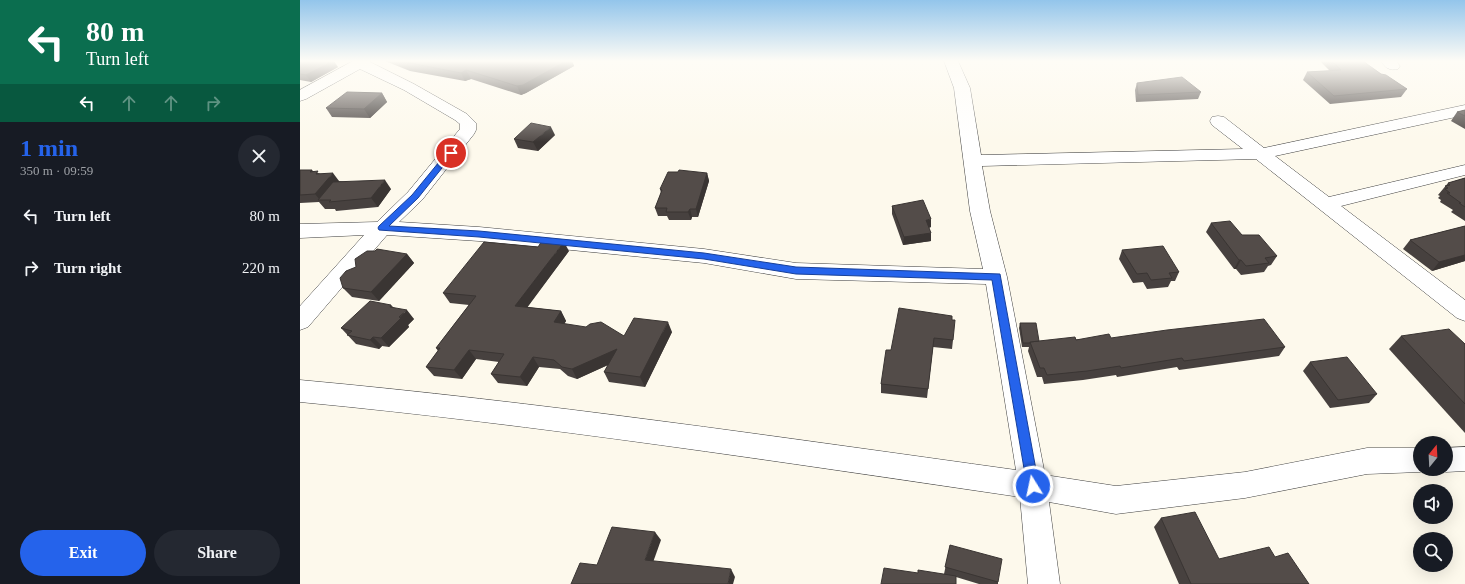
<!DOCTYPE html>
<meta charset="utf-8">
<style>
body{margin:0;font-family:"Times New Roman",serif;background:#242831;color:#f1f3f6;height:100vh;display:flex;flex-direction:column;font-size:15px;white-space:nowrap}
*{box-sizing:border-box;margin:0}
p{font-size:13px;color:#9ea1a6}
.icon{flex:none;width:22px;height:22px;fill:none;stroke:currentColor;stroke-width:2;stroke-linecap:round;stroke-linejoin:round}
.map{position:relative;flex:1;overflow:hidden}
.sheet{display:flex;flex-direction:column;background:#171b24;width:300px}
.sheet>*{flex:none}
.guide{background:#0b6e4f;color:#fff;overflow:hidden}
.needle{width:26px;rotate:18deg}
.buttons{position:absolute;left:1113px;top:436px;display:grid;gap:8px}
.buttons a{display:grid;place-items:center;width:40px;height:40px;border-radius:50%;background:#171b24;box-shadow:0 4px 16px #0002;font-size:20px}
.pin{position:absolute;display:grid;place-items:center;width:34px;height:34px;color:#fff;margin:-17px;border:2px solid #fff;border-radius:50%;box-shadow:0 1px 4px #0007}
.me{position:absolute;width:44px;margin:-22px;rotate:350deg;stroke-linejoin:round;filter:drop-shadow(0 0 3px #0008)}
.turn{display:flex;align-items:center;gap:14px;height:84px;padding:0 20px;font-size:18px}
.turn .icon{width:52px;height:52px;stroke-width:2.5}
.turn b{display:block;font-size:28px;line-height:34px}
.lanes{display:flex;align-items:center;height:38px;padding:0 20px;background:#0003;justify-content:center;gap:20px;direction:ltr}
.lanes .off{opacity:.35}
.round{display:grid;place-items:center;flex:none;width:42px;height:42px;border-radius:21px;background:#242831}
.head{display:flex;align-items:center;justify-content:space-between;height:68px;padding:0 20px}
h1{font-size:24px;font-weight:800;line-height:30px;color:#2563eb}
.cta{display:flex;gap:8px;margin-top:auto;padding:8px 20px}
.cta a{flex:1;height:46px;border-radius:24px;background:#2563eb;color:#fff;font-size:16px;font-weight:800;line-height:46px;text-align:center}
.cta a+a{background:#242831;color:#f1f3f6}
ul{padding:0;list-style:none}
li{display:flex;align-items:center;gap:12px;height:52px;padding:0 20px}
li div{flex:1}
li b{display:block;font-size:15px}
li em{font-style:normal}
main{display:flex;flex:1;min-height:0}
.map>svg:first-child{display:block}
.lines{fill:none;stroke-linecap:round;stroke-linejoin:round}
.minor-casing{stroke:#3f3f3f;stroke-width:1}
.minor{fill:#fff;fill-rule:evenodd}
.wall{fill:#47413f}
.shaded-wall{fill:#3a3533}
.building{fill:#534c49;stroke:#3a3533}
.route{fill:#2563eb;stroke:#184099}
</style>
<main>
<section class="sheet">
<div class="guide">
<div class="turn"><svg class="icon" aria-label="left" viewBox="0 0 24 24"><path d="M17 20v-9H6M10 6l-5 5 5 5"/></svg><div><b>80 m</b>Turn left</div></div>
<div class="lanes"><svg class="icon" aria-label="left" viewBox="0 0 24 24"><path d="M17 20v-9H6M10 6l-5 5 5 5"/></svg><svg class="icon off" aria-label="ahead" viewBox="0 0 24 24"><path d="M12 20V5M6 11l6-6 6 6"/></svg><svg class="icon off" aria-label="ahead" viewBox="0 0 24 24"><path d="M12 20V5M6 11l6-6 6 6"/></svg><svg class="icon off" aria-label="right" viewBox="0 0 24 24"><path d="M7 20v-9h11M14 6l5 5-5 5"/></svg></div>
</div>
<div class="head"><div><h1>1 min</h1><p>350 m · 09:59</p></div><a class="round"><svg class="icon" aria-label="close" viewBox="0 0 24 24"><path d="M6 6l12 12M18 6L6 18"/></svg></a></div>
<ul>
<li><svg class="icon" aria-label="left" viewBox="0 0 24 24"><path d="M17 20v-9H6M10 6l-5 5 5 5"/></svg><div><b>Turn left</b></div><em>80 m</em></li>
<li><svg class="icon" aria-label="right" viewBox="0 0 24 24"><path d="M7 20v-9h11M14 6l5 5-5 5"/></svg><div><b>Turn right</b></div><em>220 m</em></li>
</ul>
<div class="cta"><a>Exit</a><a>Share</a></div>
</section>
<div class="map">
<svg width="1165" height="584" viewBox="0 0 1165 584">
<rect width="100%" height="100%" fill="#fdf9ec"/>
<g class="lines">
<!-- minor casing -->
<g class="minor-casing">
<g id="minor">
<path d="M 53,61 L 70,61 L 70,62 L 114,84 L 167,114 L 176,123 L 176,130 L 174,134 L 122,200 L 99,222 L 179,227 L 404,249 L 496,263 L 683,269 L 670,211 L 654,88 L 644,61 L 658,61 L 670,88 L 681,155 L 943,149 L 912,125 L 910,121 L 912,117 L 918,116 L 924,117 L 964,148 L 1165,105 L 1165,115 L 975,156 L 1029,197 L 1165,165 L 1165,175 L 1041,206 L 1165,300 L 1165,321 L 1157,318 L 956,159 L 682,166 L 690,211 L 707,277 L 745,475 L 816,486 L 945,472 L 1067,448 L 1120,448 L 1120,469 L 1129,469 L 1120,472 L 1067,474 L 945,498 L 816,514 L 749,502 L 760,584 L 728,584 L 720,497 C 480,462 241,425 0,402 L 0,380 C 240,402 478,437 716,470 L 686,284 L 496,279 L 404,263 L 179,241 L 87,235 L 8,327 L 0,330 L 0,306 L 64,235 L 0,238 L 0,224 L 77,222 L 108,192 L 160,129 L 160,124 L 155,120 L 104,90 L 60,69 L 6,99 L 0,101 L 0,90 Z"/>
<path d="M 1081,61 L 1096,61 L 1100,66 L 1098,69 C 1090,71 1085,68 1081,61 Z"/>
<path d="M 1165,447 L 1165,471 L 1146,472 L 1137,469 L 1146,469 L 1146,448 Z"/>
</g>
</g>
<!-- minor -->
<use href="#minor" class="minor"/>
</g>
<!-- wall -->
<g class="wall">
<path d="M 0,61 L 38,67 L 11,82 L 0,80 Z"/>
<path d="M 85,61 L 272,61 L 274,66 L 226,93 L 221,95 L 171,79 L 165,81 L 110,71 Z"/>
<path d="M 1020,61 L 1064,61 L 1067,64 L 1081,74 L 1107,89 L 1101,97 L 1030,104 L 1003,80 L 1007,72 L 1030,71 Z"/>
<path d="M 837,83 L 901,92 L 898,99 L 836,102 L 835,90 Z"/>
<path d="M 82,93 L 87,102 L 70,118 L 32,117 L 26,108 Z"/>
<path d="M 1165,110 L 1165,129 L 1151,121 L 1157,112 Z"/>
<path d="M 255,135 L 238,151 L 218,148 L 214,139 Z"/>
<path d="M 0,170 L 12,170 L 13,171 L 39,181 L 91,189 L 78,207 L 36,211 L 35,209 L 25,209 L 19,202 L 0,203 Z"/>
<path d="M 407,173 L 409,181 L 398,217 L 392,217 L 391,220 L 369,220 L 367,216 L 358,216 L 355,208 L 361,193 L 360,189 Z"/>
<path d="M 1165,178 L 1165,221 L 1151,212 L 1153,210 L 1140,202 L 1141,200 L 1138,198 L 1140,196 L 1138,195 L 1148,183 Z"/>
<path d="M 592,206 L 631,227 L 629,228 L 631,241 L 603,245 L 592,214 Z"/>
<path d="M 911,223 L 942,235 L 977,256 L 971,265 L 968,266 L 964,272 L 941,275 L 936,269 L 934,269 L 906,232 Z"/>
<path d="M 1165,226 L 1165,261 L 1132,271 L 1103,249 L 1110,240 Z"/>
<path d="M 822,250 L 879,272 L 875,281 L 871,281 L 868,287 L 847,289 L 843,282 L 833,283 L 819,259 Z"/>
<path d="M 269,251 L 227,307 L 261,311 L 266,321 L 264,324 L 324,336 L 372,332 L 345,387 L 309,382 L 304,372 L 308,365 L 277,379 L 268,376 L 260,369 L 239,367 L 227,386 L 198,383 L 191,374 L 199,362 L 176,359 L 162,379 L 134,376 L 126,367 L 138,351 L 136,348 L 169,305 L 150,303 L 143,293 Z"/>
<path d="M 107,254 L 114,263 L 79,301 L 52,297 L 43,288 Z"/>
<path d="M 91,305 L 93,307 L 114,319 L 108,325 L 109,327 L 89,347 L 82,346 L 79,349 L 56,344 L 41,328 Z"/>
<path d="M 652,320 L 653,340 L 652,349 L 633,347 L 627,398 L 581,393 L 581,384 L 591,350 Z"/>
<path d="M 720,323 L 739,341 L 811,338 L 985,347 L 979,356 L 879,370 L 877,367 L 817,377 L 816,375 L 783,380 L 744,384 L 742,377 L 737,377 L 728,351 L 729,347 L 722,347 L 719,328 Z"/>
<path d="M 1101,336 L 1165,344 L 1165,433 L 1089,349 Z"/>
<path d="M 1010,362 L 1077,394 L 1069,403 L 1030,408 L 1003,371 Z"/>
<path d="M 861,518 L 919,559 L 975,557 L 1009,584 L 879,584 L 854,527 Z"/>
<path d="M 650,545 L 698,582 L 698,584 L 679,584 L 656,577 L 618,573 L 644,574 Z"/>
</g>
<!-- shaded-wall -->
<g class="shaded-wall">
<path d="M 33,61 L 34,61 L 38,67 L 11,82 L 6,75 Z"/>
<path d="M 266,61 L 272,61 L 274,66 L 226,93 L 221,95 L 217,86 Z"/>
<path d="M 166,70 L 171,79 L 165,81 L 161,73 Z"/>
<path d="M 82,93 L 87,102 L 70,118 L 64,109 Z"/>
<path d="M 251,127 L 255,135 L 238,151 L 233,142 Z"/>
<path d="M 33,173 L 39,181 L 24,200 L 20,200 L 15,194 Z"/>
<path d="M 407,173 L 409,181 L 398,217 L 396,209 Z"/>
<path d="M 85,180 L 91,189 L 78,207 L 71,198 Z"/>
<path d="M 390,209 L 392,217 L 391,220 L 388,212 Z"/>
<path d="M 631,219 L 631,227 L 625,228 L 626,220 Z"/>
<path d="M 631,233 L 631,241 L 603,245 L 604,237 Z"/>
<path d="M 264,242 L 269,251 L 221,316 L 215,306 Z"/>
<path d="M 107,254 L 114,263 L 79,301 L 71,292 Z"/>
<path d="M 1165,255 L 1165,261 L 1132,271 L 1139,262 Z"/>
<path d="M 939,260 L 941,260 L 936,269 L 934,269 Z"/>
<path d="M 107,310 L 114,319 L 108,325 L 109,327 L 89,347 L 81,338 Z"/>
<path d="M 261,311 L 266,321 L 259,332 L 254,322 Z"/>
<path d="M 368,322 L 372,332 L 345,387 L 340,377 Z"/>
<path d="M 73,337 L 82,346 L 79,349 L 70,340 Z"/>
<path d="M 317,349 L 321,359 L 277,379 L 272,369 Z"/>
<path d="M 169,350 L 176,359 L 162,379 L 154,370 Z"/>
<path d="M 233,357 L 239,367 L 227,386 L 220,377 Z"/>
<path d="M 355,532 L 361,540 L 351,568 L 345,560 Z"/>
<path d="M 431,569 L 435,577 L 433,584 L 428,584 Z"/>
</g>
<!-- building -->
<g class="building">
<path d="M 0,61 L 33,61 L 6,75 L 0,74 Z"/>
<path d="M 101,61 L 266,61 L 223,85 L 217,86 L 166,70 L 161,73 L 105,62 Z"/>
<path d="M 1032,61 L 1064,61 L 1067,64 L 1081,74 L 1086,75 L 1107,89 L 1034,96 L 1007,72 L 1041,70 Z"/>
<path d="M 882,77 L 901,92 L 838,95 L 837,83 Z"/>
<path d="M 47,92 L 82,93 L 64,109 L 26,108 Z"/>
<path d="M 1165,110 L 1165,116 L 1157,112 Z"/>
<path d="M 231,123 L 251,127 L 233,142 L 214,139 Z"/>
<path d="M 0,170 L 12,170 L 10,172 L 18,171 L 16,174 L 33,173 L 15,194 L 0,195 Z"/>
<path d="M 379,170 L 407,173 L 396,209 L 390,209 L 388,212 L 366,212 L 367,208 L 355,208 L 362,190 L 360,189 L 368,172 L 378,172 Z"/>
<path d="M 1165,178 L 1165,207 L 1159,203 L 1161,203 L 1147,193 L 1150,193 L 1145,189 L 1148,188 L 1145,186 L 1150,185 L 1148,183 Z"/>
<path d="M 85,180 L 71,198 L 29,202 L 31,200 L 18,200 L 33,182 Z"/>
<path d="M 623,200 L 631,219 L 626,220 L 631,233 L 604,237 L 592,206 Z"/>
<path d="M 930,221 L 942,235 L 959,235 L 977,256 L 965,258 L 969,263 L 946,266 L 941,260 L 939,260 L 911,223 Z"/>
<path d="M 1165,226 L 1165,255 L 1139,262 L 1110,240 Z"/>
<path d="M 246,240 L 264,242 L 215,306 L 261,311 L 254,322 L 286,327 L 290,324 L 301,322 L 324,336 L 334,318 L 368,322 L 340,377 L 304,372 L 317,349 L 272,369 L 262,367 L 254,360 L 233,357 L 220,377 L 191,374 L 204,354 L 169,350 L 154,370 L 126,367 L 140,348 L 136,348 L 176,296 L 143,293 L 184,242 L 238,247 L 242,241 Z"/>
<path d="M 863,246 L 879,272 L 869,273 L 872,278 L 851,280 L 847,273 L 837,274 L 822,250 Z"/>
<path d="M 77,249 L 107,254 L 71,292 L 43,288 L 40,278 L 46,271 L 56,267 L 55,259 L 67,251 L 75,251 Z"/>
<path d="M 70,301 L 91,305 L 90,307 L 107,310 L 99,317 L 101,318 L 81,338 L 73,337 L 70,340 L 47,335 L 52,331 L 41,328 Z"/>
<path d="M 599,308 L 652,316 L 652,320 L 655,320 L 653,340 L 634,338 L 628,389 L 581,384 L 586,350 L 591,350 Z"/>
<path d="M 964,319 L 985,347 L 884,361 L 882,358 L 821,368 L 820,366 L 787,371 L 747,375 L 744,368 L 740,368 L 730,342 L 775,337 L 776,340 L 809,334 L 811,338 L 867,330 Z"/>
<path d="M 720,323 L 736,323 L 739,341 L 730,342 L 730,343 L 723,343 Z"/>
<path d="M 1149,329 L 1165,344 L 1165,404 L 1101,336 Z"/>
<path d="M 1047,357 L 1077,394 L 1038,400 L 1010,362 Z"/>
<path d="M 895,512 L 919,559 L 969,547 L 975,557 L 988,553 L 1009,584 L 891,584 L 861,518 Z"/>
<path d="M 312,527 L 355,532 L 345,560 L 431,569 L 428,584 L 271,584 L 280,563 L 297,565 Z"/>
<path d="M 650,545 L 702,559 L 698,582 L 645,567 Z"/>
<path d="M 584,568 L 618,573 L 618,570 L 656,576 L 656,584 L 581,584 Z"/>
</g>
<!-- sky -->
<linearGradient id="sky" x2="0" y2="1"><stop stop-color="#93c5eb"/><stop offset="0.43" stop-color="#fefcf6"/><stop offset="1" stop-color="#fefcf6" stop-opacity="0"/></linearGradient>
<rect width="1165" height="142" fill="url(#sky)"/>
<!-- route -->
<path class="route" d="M 148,151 L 153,151 L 154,153 L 118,198 L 89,226 L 179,231 L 404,253 L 496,267 L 700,274 L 739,486 L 737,490 L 733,491 L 729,490 L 727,486 L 692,280 L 496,274 L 404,259 L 179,237 L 79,230 L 78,228 L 79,226 L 112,195 Z"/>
</svg>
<div class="buttons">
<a><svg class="needle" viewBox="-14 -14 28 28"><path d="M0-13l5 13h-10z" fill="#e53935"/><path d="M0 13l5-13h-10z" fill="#9ea1a6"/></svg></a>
<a><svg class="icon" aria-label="sound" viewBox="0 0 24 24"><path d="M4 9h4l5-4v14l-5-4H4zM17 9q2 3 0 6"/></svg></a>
<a><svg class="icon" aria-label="search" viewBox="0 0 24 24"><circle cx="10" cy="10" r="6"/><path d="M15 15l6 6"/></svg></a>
</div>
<div class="pin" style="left:151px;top:153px;background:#d93025"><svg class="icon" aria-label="arrive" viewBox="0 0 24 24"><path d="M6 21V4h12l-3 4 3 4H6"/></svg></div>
<svg class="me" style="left:733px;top:486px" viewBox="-20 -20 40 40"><circle r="17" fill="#2563eb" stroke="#fff" stroke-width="3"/><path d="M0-11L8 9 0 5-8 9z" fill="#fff"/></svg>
</div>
</main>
